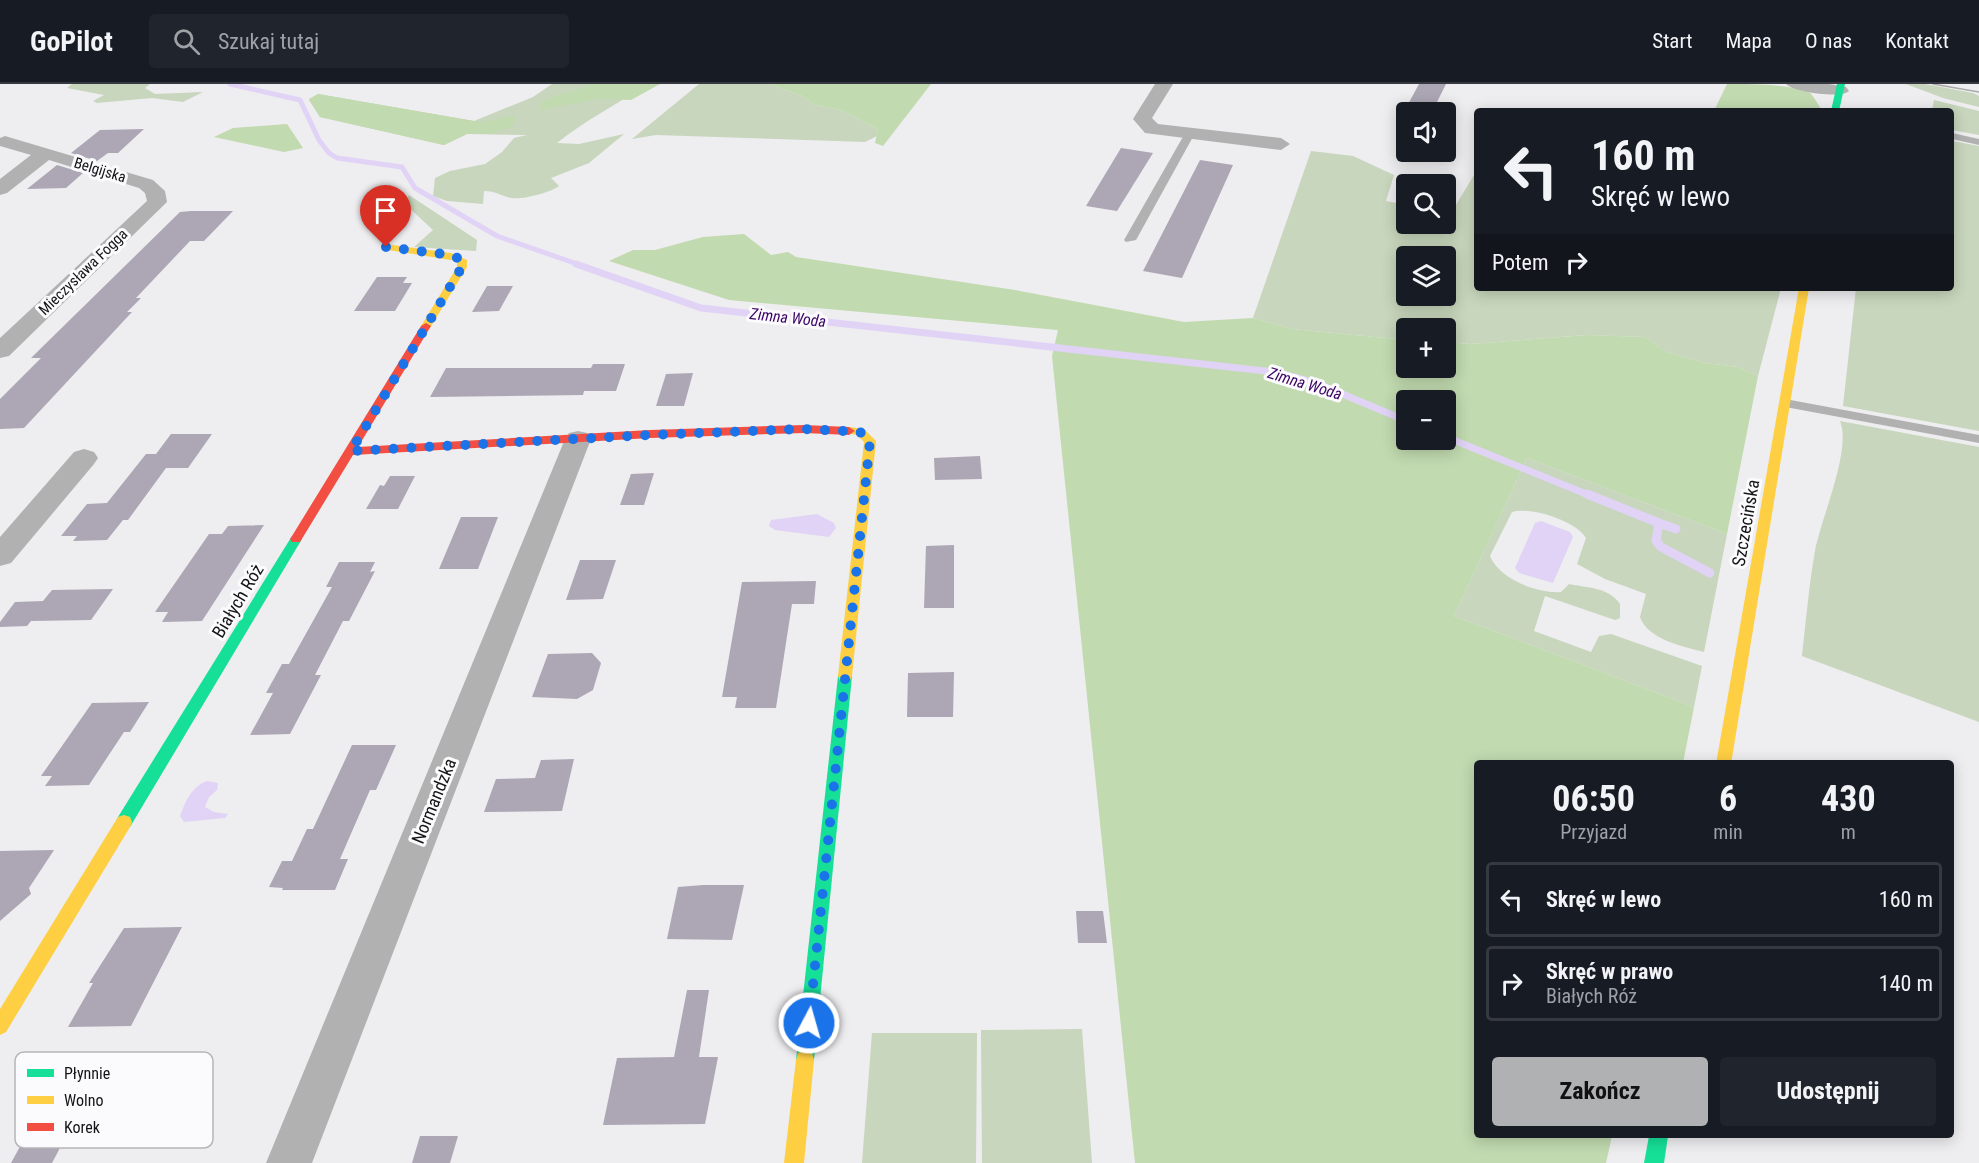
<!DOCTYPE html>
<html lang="pl">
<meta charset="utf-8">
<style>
body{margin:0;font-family:"Roboto Condensed",sans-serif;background:#20242c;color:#f1f3f6;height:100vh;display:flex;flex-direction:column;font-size:22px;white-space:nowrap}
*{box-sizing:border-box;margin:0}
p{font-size:20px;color:#9ea1a6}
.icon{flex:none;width:33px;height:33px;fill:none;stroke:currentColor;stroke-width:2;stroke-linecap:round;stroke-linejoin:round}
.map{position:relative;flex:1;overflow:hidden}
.side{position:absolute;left:1474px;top:676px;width:480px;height:378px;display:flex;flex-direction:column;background:#171b24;border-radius:6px;box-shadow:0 3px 15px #0003}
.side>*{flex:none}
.top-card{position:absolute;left:1474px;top:24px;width:480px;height:183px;border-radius:6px;box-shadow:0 3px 15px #0003;background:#171b24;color:#f1f3f6;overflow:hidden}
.fabs{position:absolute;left:1396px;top:18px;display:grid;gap:12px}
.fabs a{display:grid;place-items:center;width:60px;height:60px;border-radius:6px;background:#171b24;box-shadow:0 3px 15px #0003;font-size:30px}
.pin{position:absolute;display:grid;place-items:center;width:51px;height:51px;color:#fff;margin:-62px -26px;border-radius:50% 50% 50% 0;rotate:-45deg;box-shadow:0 0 6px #0007}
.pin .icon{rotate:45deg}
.me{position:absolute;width:66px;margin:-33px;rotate:6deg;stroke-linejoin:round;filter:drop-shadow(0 0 4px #0008)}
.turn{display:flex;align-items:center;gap:21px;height:126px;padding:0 18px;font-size:27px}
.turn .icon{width:78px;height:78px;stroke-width:2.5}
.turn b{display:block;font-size:42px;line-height:51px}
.then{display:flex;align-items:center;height:57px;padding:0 18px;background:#0003;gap:12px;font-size:22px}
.eta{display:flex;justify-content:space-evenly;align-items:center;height:102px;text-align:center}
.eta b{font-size:36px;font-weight:700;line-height:42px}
.action{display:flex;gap:12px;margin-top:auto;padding:12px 18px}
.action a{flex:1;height:69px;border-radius:6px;background:#b0b1b3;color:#111;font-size:24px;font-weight:700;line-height:69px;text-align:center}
.action a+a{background:#20242c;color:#f1f3f6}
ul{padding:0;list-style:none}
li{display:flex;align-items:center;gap:18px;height:75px;margin:0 12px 9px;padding:0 6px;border:3px solid #363941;border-radius:6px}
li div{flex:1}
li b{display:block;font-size:22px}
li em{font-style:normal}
header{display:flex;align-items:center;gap:36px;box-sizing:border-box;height:84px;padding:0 30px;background:#171b24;border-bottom:2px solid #363941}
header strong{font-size:28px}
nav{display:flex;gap:33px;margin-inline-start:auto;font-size:21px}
.search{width:420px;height:54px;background:#20242c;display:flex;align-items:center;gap:15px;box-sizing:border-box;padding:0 21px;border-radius:6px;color:#9ea1a6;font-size:22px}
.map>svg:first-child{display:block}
.green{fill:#c7d6bc;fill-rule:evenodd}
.forest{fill:#c1daaf;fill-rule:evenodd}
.water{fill:#e1d3f6}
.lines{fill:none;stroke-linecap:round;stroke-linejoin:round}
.stream-far2{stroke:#e1d3f6;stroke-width:5}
.stream-far1{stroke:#e1d3f6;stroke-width:7}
.stream{stroke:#e1d3f6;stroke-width:9}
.building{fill:#ada7b5}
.lane{fill:#b2b1b2;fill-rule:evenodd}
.street{fill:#b2b1b2;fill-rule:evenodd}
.fast{fill:#16e098;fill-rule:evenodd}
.slow{fill:#ffcf43;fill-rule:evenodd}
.jam{fill:#f24e42;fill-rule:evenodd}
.tram{stroke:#aaa;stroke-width:1.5}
.route{stroke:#1a73e8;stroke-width:10;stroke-dasharray:0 18}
.labels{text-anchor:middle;stroke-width:6;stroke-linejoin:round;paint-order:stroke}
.far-street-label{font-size:15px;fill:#141415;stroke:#fbfafd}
.far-water-label{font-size:16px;font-style:italic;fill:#3b0364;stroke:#fbfafd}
.street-label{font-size:18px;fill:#141415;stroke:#fbfafd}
.key{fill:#fbfafd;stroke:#b6b5b7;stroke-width:1.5}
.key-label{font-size:16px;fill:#141415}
</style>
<header>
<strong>GoPilot</strong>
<div class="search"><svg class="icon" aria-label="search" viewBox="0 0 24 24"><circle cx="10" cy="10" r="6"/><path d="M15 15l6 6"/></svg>Szukaj tutaj</div>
<nav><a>Start</a><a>Mapa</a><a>O nas</a><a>Kontakt</a></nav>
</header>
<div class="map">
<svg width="1979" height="1079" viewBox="0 0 1979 1079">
<rect width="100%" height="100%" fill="#eeedef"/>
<!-- green -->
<g class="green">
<path d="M 72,0 L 150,0 L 145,4 L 155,10 L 203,8 L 183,18 L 152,14 L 97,19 L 93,17 L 104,11 L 67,4 Z"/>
<path d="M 552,0 L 647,0 C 618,20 585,36 557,59 L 579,60 L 624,50 L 589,79 L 551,94 L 559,102 C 552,108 522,116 512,114 C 503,113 497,107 484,107 L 483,120 L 447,117 L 433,112 L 435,94 L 450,87 L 485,80 L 502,68 L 514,54 L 527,51 L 467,50 L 444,61 L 320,33 L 309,16 L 318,10 L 474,37 L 533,13 Z"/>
<path d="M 699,0 L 770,0 L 802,12 L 815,21 L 841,26 L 878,45 L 877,52 L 865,58 L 656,51 L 632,55 Z"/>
<path d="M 1906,0 L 1925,0 L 1973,9 L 1979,12 L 1979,23 L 1943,14 Z"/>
<path d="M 1934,16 L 1979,27 L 1979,51 L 1952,46 L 1952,27 L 1932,27 Z"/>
<path d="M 1952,57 L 1979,62 L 1979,347 L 1843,322 L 1856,204 L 1952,204 Z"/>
<path d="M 1311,67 L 1353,72 L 1394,91 L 1386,117 L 1407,121 L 1407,140 L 1446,140 L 1446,128 L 1451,129 L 1477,86 L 1478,204 L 1781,204 L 1758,292 L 1738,283 L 1705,279 L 1666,268 L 1645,253 L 1586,251 L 1470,260 L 1446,258 L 1446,244 L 1407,244 L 1407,256 L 1292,245 L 1253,234 ZM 1407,172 L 1446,172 L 1446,212 L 1407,212 Z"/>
<path d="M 409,111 L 477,156 L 476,167 L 414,163 L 433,146 L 404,119 Z"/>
<path d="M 1840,337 L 1979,363 L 1979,638 L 1802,572 C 1806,537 1809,501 1815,467 C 1821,434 1852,366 1840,337 Z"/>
<path d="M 1527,374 L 1727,450 L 1704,568 C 1684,563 1647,555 1640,533 L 1646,510 L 1605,495 L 1577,480 L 1586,454 C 1577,437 1530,422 1512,428 L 1490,472 C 1499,495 1538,510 1561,508 L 1569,500 C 1587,504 1609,503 1620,520 L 1620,534 L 1615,536 L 1545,512 L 1534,547 L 1591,568 L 1599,552 L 1611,550 L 1702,582 L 1694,623 L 1454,532 Z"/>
<path d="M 1082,945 L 1092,1079 L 982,1079 L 981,946 Z"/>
<path d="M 872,949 L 977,949 L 976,1079 L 862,1079 Z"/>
</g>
<!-- forest -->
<g class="forest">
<path d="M 593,0 L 660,0 L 631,16 L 598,15 L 540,26 L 541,19 C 557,8 576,9 593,0 Z"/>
<path d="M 770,0 L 931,0 L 883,62 L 875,59 L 878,45 L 841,26 L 815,21 L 802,12 Z"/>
<path d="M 1727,0 C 1752,0 1786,0 1809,8 C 1813,11 1817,19 1820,23 L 1819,27 L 1714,27 Z"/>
<path d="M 318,10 L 474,37 L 485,38 L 513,31 L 516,35 L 511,43 L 488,50 L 467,50 L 444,61 L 320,33 L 309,15 Z"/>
<path d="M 287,40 L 303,64 L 284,68 L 214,53 L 233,44 Z"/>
<path d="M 744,150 L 771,171 L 788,168 L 796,173 L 1015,206 L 1184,238 L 1253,234 L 1292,245 L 1407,256 L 1407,284 L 1446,284 L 1446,258 L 1470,260 L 1587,251 L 1645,253 L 1666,268 L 1705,279 L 1738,283 L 1758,292 L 1727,450 L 1527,374 L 1454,532 L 1694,623 L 1683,679 L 1478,680 L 1478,1052 L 1612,1052 L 1606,1079 L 1135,1079 L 1052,272 L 1058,246 L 729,216 L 609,177 L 633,166 L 655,166 L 703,153 ZM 1446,316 L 1446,356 L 1407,356 L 1407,316 Z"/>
</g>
<!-- water -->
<g class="water">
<path d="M 817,430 L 834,439 L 836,444 L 829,453 L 775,446 L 769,442 L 771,436 Z"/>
<path d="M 1541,437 L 1570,448 L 1573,453 L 1553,499 L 1519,489 L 1515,484 L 1535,439 Z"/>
<path d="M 207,697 L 218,699 L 217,706 L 209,713 L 205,723 L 214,728 L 228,730 L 225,734 L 184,738 L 180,732 C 186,717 191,703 207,697 Z"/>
</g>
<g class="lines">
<!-- stream-far2 -->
<path class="stream-far2" d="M 230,0 L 300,16 L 319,56 L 329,69 L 337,74 L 402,83 L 415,104 L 497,152 L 580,181"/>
<!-- stream-far1 -->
<g class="stream-far1">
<path d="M 576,180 L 701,224 L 1275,288 L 1316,299 L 1407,337"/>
<path d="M 1446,353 L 1591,412"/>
</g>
<!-- stream -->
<g class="stream">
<path d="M 1587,410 L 1659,439 L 1656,457 L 1661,463 L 1710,489"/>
<path d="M 1659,439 L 1676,445"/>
</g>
</g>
<!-- building -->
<g class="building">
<path d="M 1419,0 L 1446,0 L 1432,28 L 1406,24 Z"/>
<path d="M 144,45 L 118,69 L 108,69 L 97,77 L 71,69 L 100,46 Z"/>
<path d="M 1121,64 L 1153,69 L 1117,127 L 1086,122 Z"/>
<path d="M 1200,76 L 1233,81 L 1182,194 L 1143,187 Z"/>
<path d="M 57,81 L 83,89 L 66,104 L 27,105 Z"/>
<path d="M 191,127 L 233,127 L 204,157 L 190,157 L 136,214 L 141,214 L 127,228 L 132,228 L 24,344 L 0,345 L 0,315 L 41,274 L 31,274 L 180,128 Z"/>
<path d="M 377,193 L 407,193 L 403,199 L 412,199 L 395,227 L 354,227 Z"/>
<path d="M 487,202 L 513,202 L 499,227 L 472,228 Z"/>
<path d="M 593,280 L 625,280 L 616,307 L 584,307 L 583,311 L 430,313 L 446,284 L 591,284 Z"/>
<path d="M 693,289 L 684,322 L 656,322 L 666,290 Z"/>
<path d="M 171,350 L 212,350 L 188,384 L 166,384 L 128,436 L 123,436 L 107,456 L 73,457 L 77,452 L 61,452 L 87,420 L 107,419 L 146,370 L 156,370 Z"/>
<path d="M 980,372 L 982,395 L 935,396 L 934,374 Z"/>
<path d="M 654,389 L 644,421 L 620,421 L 631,390 Z"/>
<path d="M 390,392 L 415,392 L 398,425 L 366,425 L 380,401 L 384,402 Z"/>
<path d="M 461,433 L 498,433 L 478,485 L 439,485 Z"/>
<path d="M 264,441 L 202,537 L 162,538 L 168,528 L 155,528 L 209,450 L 222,450 L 228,442 Z"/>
<path d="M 954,461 L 954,524 L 924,524 L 926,462 Z"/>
<path d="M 580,476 L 616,476 L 603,515 L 566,516 Z"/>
<path d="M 339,478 L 375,478 L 370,488 L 375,487 L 349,537 L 343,537 L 315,591 L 321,591 L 290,650 L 250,651 L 273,609 L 266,609 L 282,580 L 289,580 L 332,503 L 326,503 Z"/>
<path d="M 816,497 L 814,520 L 792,520 L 776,624 L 735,624 L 737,613 L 722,613 L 742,498 Z"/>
<path d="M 113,505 L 91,536 L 31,537 L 27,542 L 0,543 L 0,538 L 15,518 L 43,517 L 52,506 Z"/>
<path d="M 592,569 L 601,579 L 593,606 L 577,615 L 532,613 L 548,570 Z"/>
<path d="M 954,588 L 953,633 L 907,633 L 908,589 Z"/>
<path d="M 149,618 L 130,648 L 124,648 L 89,701 L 45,702 L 52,692 L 41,692 L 92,619 Z"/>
<path d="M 352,661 L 396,661 L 376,706 L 370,706 L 340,775 L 348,775 L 335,806 L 282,806 L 283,804 L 269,803 L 282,777 L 292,777 L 307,745 L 313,745 Z"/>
<path d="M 574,675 L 562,727 L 484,728 L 496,695 L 535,694 L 541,676 Z"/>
<path d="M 54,766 L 29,804 L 31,810 L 0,837 L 0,767 Z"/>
<path d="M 703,801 L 744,801 L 732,856 L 667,855 L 678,803 Z"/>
<path d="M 1076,827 L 1103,827 L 1107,859 L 1078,859 Z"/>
<path d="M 182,843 L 131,942 L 68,943 L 93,899 L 89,899 L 124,844 Z"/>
<path d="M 687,906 L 709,906 L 699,973 L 718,973 L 705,1040 L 603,1041 L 617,974 L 674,973 Z"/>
<path d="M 40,1026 L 80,1026 L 52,1079 L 11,1079 Z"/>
<path d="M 420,1052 L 458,1052 L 450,1079 L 412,1079 Z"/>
</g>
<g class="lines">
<!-- lane -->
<g class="lane">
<path d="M 1189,48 L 1194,51 L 1136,156 L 1126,158 L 1124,156 L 1184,51 Z"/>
<path d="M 1952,49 L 1979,55 L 1979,61 L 1952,55 Z"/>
<path d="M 1785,315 L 1979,351 L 1979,359 L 1780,322 L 1780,316 Z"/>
</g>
<!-- street -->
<g class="street">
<path d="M 1155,0 L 1173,0 L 1152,34 L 1158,40 L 1281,54 L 1290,60 L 1281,66 L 1145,49 L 1133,35 Z"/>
<path d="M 1786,0 L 1829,0 L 1846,3 L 1849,7 C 1842,15 1793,8 1786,0 Z"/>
<path d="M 5,52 L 153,96 L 165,107 L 167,118 L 9,272 L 0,274 L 0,254 L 147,117 L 145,109 L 139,104 L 49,76 L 7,109 L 0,111 L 0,95 L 31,71 L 0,62 L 0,54 Z"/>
<path d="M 578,347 L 587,349 L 591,355 L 312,1079 L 266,1079 L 565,355 L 569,349 Z"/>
<path d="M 84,365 L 94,368 L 98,374 L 94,380 L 11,479 L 0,482 L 0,453 L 74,368 Z"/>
</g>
<!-- fast -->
<g class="fast">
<path d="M 1837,0 L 1845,0 L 1839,27 L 1831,27 Z"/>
<path d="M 296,451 L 302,455 L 130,743 L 124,745 L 118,743 L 116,738 L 118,733 L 292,452 Z"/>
<path d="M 845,587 L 850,588 L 852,592 L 814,976 L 812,983 L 805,985 L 798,983 L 796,976 L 838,592 L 840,588 Z"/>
<path d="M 1649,1052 L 1668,1052 L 1664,1079 L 1644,1079 Z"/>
</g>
<!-- slow -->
<g class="slow">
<path d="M 385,160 L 451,169 L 467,176 L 467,183 L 430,244 L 422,244 L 421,242 L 457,183 L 457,177 L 382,165 L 382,161 Z"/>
<path d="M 1799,204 L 1809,204 L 1731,680 L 1716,680 Z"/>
<path d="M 849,343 L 864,345 L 876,357 L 852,592 L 850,596 L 840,596 L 838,592 L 864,358 L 857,351 L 845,349 L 845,345 Z"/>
<path d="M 124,731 L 130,733 L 132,738 L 130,743 L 6,948 L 0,951 L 0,925 L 118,733 Z"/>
<path d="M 805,967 L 812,969 L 814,976 L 804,1079 L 784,1079 L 796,976 L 798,969 Z"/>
</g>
<!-- jam -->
<path class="jam" d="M 426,239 L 431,242 L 358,363 L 650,346 L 804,341 L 849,343 L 855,347 L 849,351 L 804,349 L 650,354 L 353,371 L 300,458 L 292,458 L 290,455 L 292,452 L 421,242 Z"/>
<!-- tram -->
<path class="tram" d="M 1933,0 L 1979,8"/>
</g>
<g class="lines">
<!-- route -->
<path class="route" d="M 386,163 L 451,171 L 462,176 L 462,183 L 351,367 L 650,351 L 804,345 L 860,348 L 870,357 L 809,939"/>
</g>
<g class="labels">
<!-- far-street labels -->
<g class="far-street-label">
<text transform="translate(100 86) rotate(17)" y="5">Belgijska</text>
<text transform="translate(83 188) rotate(-44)" y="5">Mieczysława Fogga</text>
</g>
<!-- far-water labels -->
<g class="far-water-label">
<text transform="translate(788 233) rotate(6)" y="6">Zimna Woda</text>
<text transform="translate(1305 299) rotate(17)" y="6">Zimna Woda</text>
</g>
<!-- street labels -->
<g class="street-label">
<text transform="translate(1746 439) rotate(-80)" y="6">Szczecińska</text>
<text transform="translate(238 517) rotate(-59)" y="6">Białych Róż</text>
<text transform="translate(434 717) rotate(-68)" y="6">Normandzka</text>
</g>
</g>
<!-- legend -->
<rect x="15" y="968" width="198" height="96" rx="9" class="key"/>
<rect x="27" y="985" width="27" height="8" fill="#16e098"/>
<rect x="27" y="1012" width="27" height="8" fill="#ffcf43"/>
<rect x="27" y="1039" width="27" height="8" fill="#f24e42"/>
<g class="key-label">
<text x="64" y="995">Płynnie</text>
<text x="64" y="1022">Wolno</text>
<text x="64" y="1049">Korek</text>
</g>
</svg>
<div class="fabs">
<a><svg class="icon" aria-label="sound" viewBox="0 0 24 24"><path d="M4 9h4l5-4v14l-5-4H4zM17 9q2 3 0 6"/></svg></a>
<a><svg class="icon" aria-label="search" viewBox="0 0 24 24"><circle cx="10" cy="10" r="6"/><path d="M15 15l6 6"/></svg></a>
<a><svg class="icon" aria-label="layers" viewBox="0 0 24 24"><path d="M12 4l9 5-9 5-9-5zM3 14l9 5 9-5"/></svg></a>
<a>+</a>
<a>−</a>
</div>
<div class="pin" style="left:386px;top:163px;background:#d93025"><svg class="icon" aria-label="arrive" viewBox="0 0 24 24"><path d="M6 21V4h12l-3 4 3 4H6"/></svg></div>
<svg class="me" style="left:809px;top:939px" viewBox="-20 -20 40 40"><circle r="17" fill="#1a73e8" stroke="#fff" stroke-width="3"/><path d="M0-11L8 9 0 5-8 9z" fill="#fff"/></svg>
<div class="top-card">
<div class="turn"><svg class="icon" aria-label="left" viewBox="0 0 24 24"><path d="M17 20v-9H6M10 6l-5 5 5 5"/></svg><div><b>160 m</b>Skręć w lewo</div></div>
<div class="then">Potem<svg class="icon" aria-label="right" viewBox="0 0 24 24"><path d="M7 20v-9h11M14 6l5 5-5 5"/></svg></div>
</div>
<section class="side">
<div class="eta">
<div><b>06:50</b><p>Przyjazd</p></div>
<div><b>6</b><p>min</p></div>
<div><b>430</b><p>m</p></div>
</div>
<ul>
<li><svg class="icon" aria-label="left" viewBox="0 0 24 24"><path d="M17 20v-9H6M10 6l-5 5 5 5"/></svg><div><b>Skręć w lewo</b></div><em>160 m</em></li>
<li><svg class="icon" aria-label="right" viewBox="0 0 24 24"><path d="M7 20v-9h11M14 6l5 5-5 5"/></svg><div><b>Skręć w prawo</b><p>Białych Róż</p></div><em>140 m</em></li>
</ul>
<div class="action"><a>Zakończ</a><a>Udostępnij</a></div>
</section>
</div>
